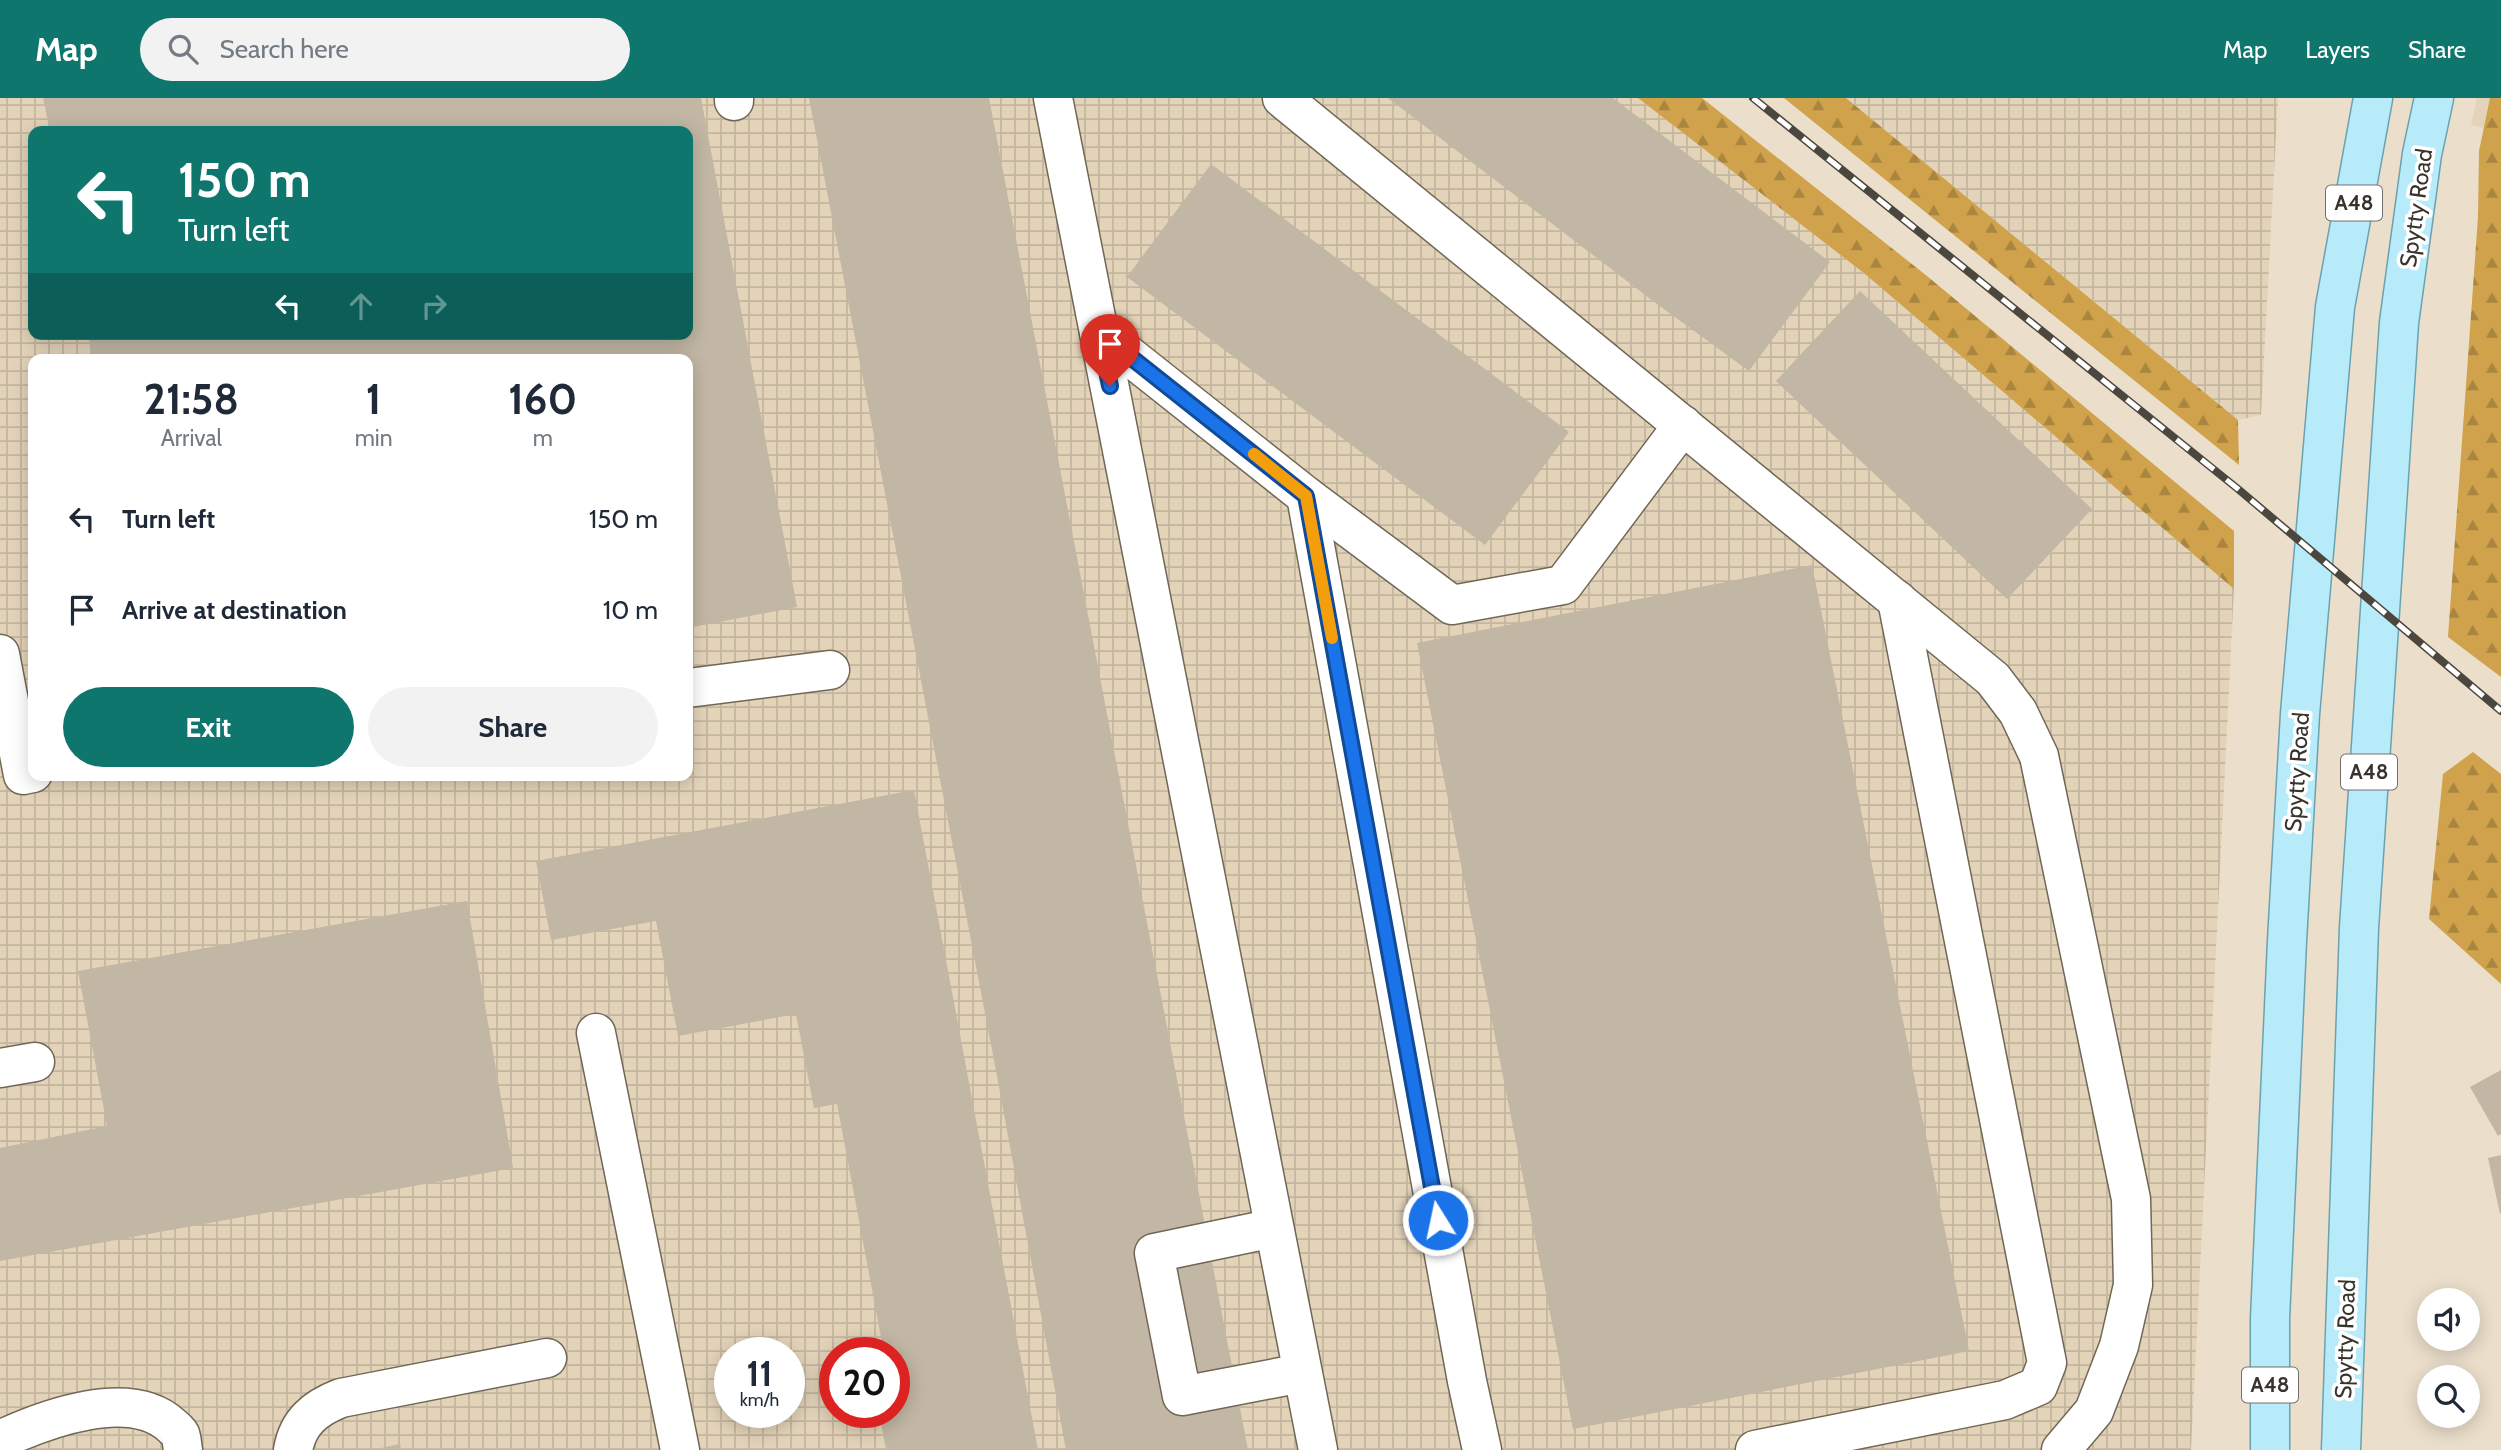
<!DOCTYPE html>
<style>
body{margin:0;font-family:Cabin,sans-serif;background:#f2f2f3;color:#1f2937;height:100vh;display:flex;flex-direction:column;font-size:26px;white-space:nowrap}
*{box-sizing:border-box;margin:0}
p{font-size:23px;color:#747a83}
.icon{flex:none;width:38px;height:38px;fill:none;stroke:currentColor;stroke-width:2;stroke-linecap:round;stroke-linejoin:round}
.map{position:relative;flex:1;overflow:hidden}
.side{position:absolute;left:28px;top:256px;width:665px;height:427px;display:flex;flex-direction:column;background:#fff;border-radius:14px;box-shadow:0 4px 18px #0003}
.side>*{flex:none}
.guide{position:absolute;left:28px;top:28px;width:665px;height:214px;border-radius:14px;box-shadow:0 4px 18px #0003;background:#0f766e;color:#fff;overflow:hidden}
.controls{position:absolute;left:2417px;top:1190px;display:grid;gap:14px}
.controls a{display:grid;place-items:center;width:63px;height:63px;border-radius:50%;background:#fff;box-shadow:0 4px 18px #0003;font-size:35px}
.speed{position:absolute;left:714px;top:1239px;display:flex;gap:14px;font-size:35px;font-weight:700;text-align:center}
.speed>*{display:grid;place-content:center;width:91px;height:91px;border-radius:50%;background:#fff;box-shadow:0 4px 18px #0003;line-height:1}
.speed small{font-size:18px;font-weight:400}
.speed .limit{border:10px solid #d22;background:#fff;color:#111}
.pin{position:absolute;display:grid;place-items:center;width:60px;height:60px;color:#fff;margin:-72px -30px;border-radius:50% 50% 50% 0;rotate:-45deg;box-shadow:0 0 7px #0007}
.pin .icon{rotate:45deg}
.me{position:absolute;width:77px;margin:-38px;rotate:350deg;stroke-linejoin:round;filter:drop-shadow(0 0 5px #0008)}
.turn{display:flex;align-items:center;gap:24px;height:147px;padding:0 35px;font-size:32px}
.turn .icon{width:91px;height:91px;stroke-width:2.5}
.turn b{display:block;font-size:49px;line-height:60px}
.lanes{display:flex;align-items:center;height:66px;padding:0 35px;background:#0003;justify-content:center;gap:35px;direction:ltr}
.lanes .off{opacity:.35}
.eta{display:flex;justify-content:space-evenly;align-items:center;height:119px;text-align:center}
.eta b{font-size:42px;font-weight:700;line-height:49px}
.action{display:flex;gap:14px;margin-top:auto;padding:14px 35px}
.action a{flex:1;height:80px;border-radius:42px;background:#0f766e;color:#fff;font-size:28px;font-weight:700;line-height:80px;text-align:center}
.action a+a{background:#f2f2f3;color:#1f2937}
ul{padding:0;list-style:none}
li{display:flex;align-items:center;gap:21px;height:91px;padding:0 35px}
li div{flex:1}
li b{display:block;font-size:26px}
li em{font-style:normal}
header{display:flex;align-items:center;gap:42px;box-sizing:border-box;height:98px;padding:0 35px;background:#0f766e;color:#fff}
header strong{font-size:33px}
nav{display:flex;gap:38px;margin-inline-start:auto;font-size:24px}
.search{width:490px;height:63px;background:#f2f2f3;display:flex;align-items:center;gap:18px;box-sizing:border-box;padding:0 24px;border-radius:38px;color:#747a83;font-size:26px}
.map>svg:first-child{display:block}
.built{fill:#e3d3b9}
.industrial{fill:url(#industrial-grid);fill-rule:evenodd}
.forest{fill:url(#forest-firs)}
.building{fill:#c2b7a4}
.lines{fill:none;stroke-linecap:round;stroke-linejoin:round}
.minor-casing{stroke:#716756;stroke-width:41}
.major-casing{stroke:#6ba2af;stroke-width:41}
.minor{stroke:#fff;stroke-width:38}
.major{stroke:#b7ebfa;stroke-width:38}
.rail-casing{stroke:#4c473e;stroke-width:8}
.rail{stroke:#fff;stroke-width:5;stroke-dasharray:16;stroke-linecap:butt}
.route-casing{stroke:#114b97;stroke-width:18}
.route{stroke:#1a73e8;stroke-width:12}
.slow{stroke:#f59e0b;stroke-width:12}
.labels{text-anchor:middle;stroke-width:7;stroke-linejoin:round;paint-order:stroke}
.shield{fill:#fff;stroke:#74706b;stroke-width:2}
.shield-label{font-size:21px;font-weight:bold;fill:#38332c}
.street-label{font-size:23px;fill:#38332c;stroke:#fff}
</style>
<header>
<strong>Map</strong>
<div class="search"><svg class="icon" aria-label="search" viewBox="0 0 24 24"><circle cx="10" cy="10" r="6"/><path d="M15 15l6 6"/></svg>Search here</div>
<nav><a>Map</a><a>Layers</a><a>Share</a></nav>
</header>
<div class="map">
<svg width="2501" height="1352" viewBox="0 0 2501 1352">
<defs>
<pattern id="industrial-grid" width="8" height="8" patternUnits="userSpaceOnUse" patternTransform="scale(1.75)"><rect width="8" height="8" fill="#e3d3b9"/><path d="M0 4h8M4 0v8" fill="none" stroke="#c4b69f"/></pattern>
<pattern id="forest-firs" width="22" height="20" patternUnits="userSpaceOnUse" patternTransform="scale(1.75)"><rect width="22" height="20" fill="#cfa24b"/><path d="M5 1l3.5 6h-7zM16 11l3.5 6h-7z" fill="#a9853f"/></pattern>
</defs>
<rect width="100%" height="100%" fill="#ebdfcb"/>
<!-- built -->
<path class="built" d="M 2477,0 L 2501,0 L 2501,34 L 2471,27 Z"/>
<!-- industrial -->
<g class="industrial">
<path d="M 0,0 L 1638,0 L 1865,176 L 2234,491 L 2191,1352 L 0,1352 ZM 33,33 L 688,33 L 688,236 L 33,236 ZM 33,261 L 688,261 L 688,677 L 33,677 ZM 730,1255 L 789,1255 L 789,1314 L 730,1314 ZM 835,1255 L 894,1255 L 894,1314 L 835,1314 Z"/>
<path d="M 1846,0 L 2278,0 L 2261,317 L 2238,322 Z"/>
</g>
<!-- forest -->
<g class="forest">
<path d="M 1638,0 L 1702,0 L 1927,178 L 2234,433 L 2234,491 L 1865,176 Z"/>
<path d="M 1784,0 L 1846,0 L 2238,322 L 2239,367 Z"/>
<path d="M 2490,0 L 2501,0 L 2501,579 L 2448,539 L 2478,119 L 2479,53 Z"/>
<path d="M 2473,654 L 2501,676 L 2501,886 L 2429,821 L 2443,676 Z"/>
</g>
<!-- building -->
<g class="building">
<path d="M 43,0 L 701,0 L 797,509 L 688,530 L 688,261 L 92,261 L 88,236 L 688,236 L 688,33 L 50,33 Z"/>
<path d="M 809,0 L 989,0 L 1248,1352 L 1066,1352 L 994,962 Z"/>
<path d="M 1388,0 L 1613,0 L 1830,164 L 1749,273 L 1657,206 Z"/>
<path d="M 1211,66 L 1569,334 L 1485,447 L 1127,179 Z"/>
<path d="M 1860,193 L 2092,411 L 2007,501 L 1776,283 Z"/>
<path d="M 1812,467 L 1969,1253 L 1573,1331 L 1417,545 Z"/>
<path d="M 914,692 L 1038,1352 L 886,1352 L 879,1314 L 894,1314 L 894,1255 L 884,1255 L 837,1006 L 814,1010 L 796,916 L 678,938 L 656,823 L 551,842 L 536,763 Z"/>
<path d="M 467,803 L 513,1070 L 0,1163 L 0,1050 L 107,1028 L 78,873 Z"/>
<path d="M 2501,972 L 2501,1036 L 2498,1038 L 2470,989 Z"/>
<path d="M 2501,1057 L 2501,1115 L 2500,1116 L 2488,1060 Z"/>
<path d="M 400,1346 L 401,1352 L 377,1352 L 376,1351 Z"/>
</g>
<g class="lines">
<!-- minor casing -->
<g class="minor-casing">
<g id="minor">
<path d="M 734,0 L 734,3"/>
<path d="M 1053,0 L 1318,1352"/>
<path d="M 1282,0 L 1993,581 L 2018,614 L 2039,658 L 2131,1101 L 2133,1187 L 2119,1248 L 2094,1313 L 2061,1352"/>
<path d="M 1099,234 L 1306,398 L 1452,507 L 1563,487 L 1683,327"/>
<path d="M 1306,398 L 1467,1283 L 1482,1352"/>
<path d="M 0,556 L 23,677 L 33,675"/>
<path d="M 688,590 L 830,572"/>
<path d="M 596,935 L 680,1352"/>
<path d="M 0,970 L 35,964"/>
<path d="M 1274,1130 L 1154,1155 L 1182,1298 L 1302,1275"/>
<path d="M 0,1342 C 45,1321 130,1289 172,1328 C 173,1329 180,1335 180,1336 C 182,1340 182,1347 183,1352"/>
<path d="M 293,1352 C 298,1324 315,1310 341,1300 L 547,1260"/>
<path d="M 1755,1352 L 2005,1302 L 2038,1288 L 2047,1265 L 1897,502"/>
</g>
</g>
<!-- major casing -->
<g class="major-casing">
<g id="major">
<path d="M 2270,1352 L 2270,1221 L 2287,843 L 2300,616 L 2335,209 L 2373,0"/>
<path d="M 2341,1352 L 2359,830 L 2399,225 L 2422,56 L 2434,0"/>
</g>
</g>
<!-- minor -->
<use href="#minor" class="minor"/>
<!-- major -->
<use href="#major" class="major"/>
<!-- rail casing -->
<g class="rail-casing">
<path id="rail" d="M 1753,0 L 2238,391 L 2501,613"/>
</g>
<!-- rail -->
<use href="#rail" class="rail"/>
</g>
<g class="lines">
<!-- route casing -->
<g class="route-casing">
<path id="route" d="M 1110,288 L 1099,234 L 1306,398 L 1438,1122"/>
</g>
<!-- route -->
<use href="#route" class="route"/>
<!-- slow -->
<path class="slow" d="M 1254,356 L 1306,398 L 1332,540"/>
</g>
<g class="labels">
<!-- shield labels -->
<g class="shield">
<rect x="2326" y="87.5" width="56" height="35" rx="5"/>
<rect x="2341" y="656.5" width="56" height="35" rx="5"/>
<rect x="2242" y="1269.5" width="56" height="35" rx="5"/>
</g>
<g class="shield-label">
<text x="2354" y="112">A48</text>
<text x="2369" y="681">A48</text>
<text x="2270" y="1294">A48</text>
</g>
<!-- street labels -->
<g class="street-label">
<text transform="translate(2416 110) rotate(-82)" y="8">Spytty Road</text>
<text transform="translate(2297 674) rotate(-86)" y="8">Spytty Road</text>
<text transform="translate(2345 1241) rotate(-88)" y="8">Spytty Road</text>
</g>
</g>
</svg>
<div class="controls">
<a><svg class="icon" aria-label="sound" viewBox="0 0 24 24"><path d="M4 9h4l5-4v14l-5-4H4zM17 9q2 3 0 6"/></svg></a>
<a><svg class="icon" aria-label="search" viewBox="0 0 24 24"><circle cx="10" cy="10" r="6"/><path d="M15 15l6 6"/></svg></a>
</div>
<div class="speed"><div>11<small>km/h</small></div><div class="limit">20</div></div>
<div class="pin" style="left:1110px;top:288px;background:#d93025"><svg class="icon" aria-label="arrive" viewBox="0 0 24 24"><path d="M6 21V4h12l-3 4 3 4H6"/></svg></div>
<svg class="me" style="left:1438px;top:1122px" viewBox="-20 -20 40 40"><circle r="17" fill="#1a73e8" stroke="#fff" stroke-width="3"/><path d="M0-11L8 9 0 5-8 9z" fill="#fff"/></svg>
<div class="guide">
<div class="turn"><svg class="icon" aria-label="left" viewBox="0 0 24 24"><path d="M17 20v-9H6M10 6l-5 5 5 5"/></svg><div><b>150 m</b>Turn left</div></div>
<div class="lanes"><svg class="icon" aria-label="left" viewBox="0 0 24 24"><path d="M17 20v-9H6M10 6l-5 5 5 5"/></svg><svg class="icon off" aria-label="ahead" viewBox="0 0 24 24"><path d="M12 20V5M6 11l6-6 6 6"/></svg><svg class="icon off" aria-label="right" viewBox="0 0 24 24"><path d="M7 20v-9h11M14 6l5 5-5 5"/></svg></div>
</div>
<section class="side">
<div class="eta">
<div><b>21:58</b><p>Arrival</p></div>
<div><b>1</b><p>min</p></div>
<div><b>160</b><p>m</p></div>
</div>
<ul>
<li><svg class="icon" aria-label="left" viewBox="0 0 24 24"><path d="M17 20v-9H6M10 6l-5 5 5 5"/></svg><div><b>Turn left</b></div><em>150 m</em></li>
<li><svg class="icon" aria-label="arrive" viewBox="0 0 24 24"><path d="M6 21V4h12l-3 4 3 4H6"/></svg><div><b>Arrive at destination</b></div><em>10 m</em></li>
</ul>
<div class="action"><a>Exit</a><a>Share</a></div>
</section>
</div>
